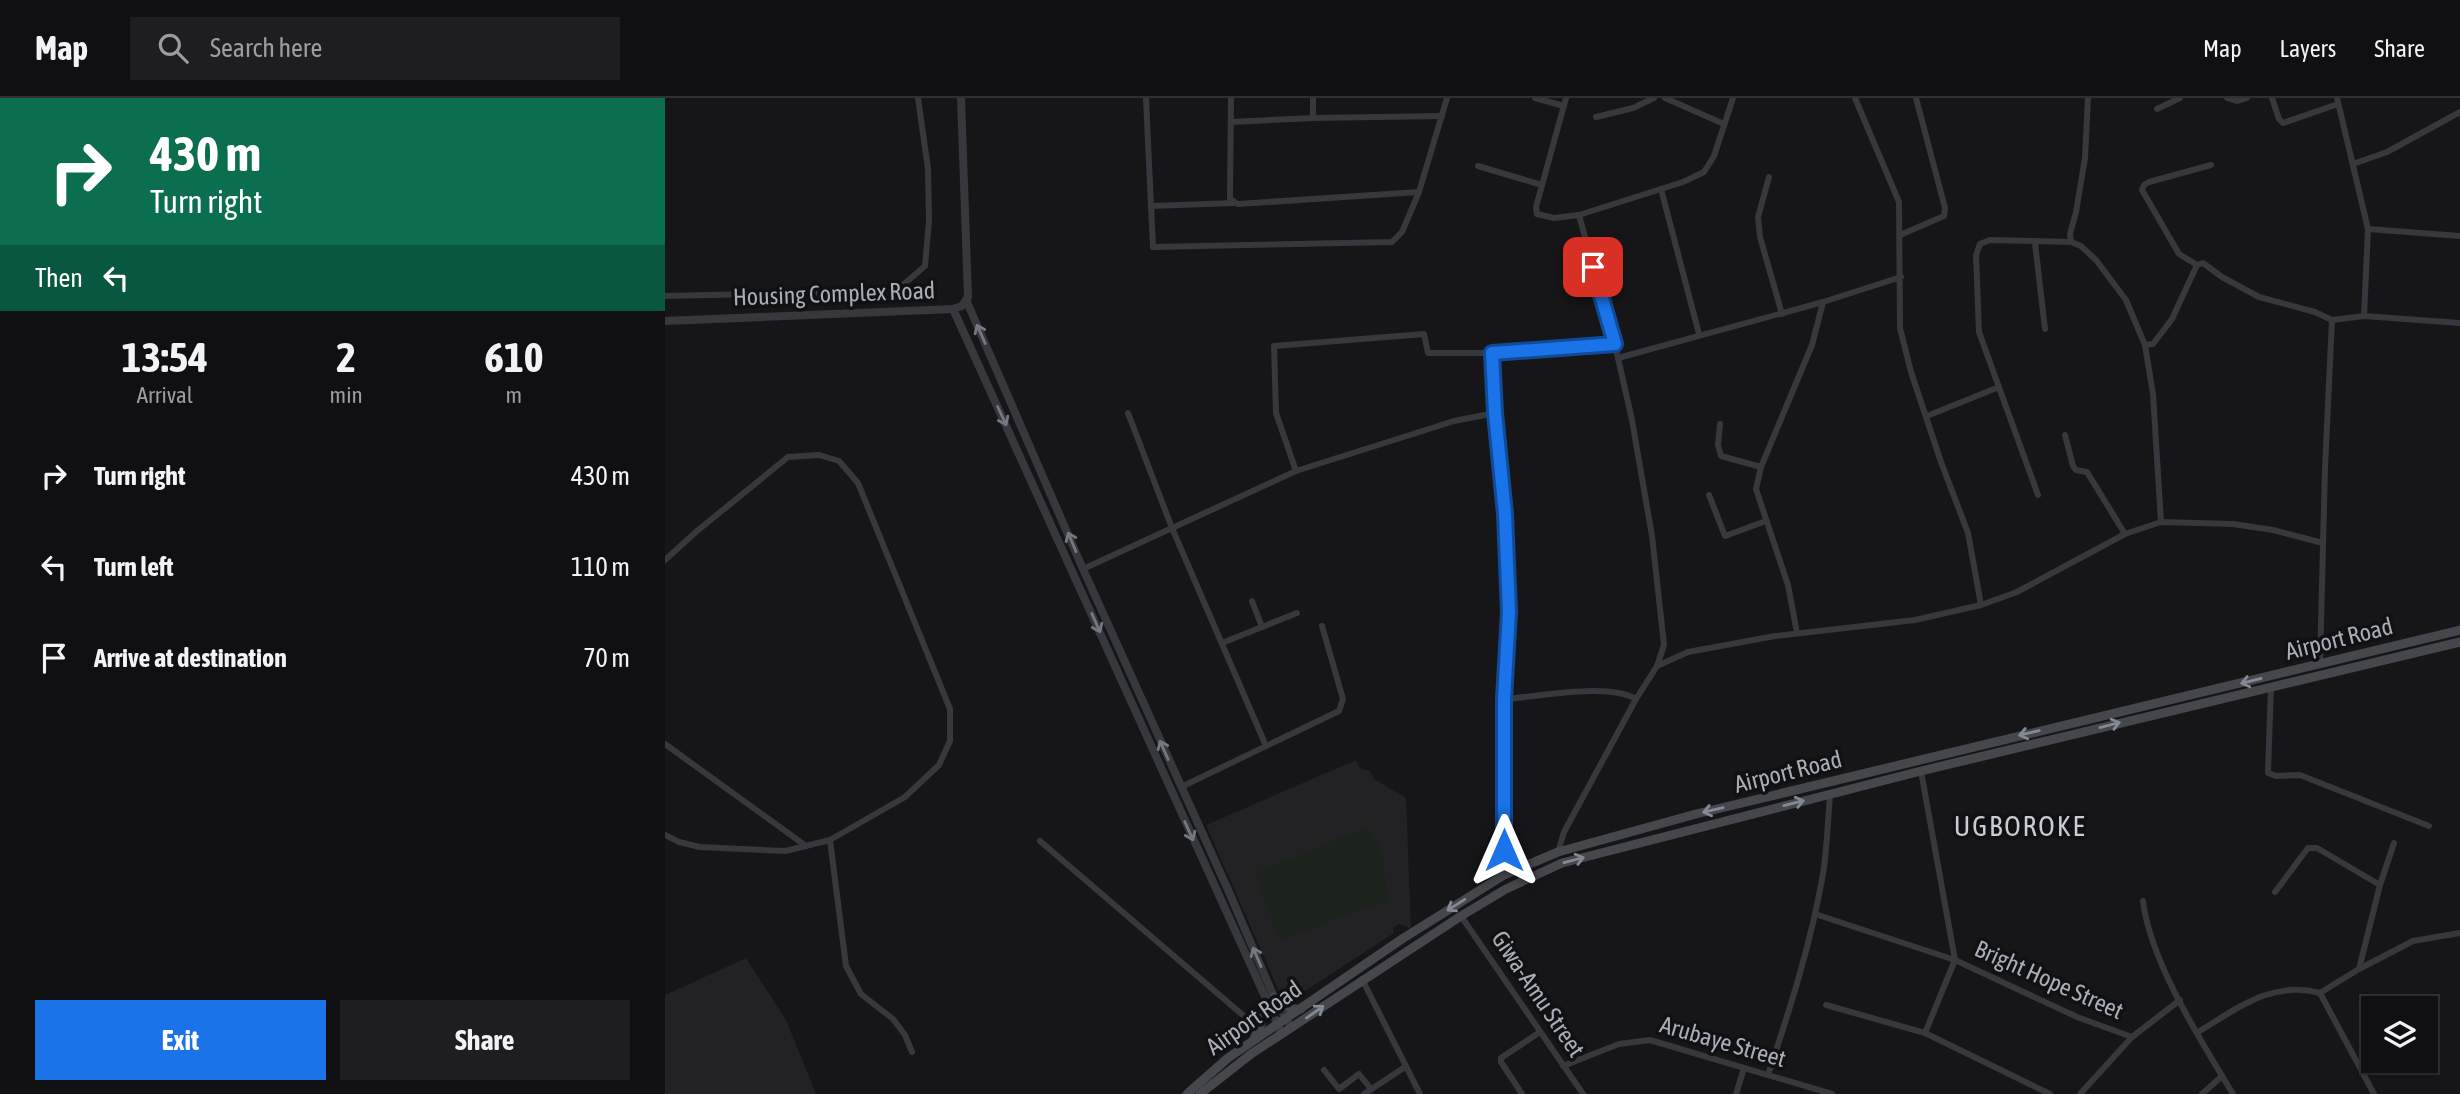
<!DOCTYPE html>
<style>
body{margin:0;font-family:"Asap Condensed",sans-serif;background:#1e1e20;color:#f1f3f6;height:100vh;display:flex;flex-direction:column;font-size:26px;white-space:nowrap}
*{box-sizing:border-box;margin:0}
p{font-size:23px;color:#9c9d9f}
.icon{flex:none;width:38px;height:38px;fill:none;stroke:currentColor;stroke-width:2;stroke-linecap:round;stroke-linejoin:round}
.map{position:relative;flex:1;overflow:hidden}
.sheet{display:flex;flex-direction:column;background:#101012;width:665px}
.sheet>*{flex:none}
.banner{background:#0b6e4f;color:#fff;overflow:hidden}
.fabs{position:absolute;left:1696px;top:898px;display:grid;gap:14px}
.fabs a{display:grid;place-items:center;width:77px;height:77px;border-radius:0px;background:#101012;box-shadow:0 2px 5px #0004,0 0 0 2px #303032;font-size:35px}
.pin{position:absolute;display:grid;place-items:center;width:60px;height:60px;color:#fff;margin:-30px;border-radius:14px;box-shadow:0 4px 10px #0006}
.me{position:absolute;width:77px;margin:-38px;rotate:0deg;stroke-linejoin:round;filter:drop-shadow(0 0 5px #0008)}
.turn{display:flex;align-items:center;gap:24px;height:147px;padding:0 35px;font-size:32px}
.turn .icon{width:91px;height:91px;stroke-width:2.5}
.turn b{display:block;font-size:49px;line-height:60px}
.then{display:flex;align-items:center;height:66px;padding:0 35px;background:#0003;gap:14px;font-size:26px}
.eta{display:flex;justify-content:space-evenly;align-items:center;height:119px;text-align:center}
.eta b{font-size:42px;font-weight:700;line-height:49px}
.action{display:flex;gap:14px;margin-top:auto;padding:14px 35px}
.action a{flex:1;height:80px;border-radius:0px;background:#1a73e8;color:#fff;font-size:28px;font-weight:700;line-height:80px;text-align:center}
.action a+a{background:#1e1e20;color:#f1f3f6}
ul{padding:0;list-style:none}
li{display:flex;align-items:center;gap:21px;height:91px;padding:0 35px}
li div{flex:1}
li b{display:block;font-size:26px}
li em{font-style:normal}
header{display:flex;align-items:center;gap:42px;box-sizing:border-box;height:98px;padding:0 35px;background:#101012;border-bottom:2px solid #303032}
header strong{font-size:33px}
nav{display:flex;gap:38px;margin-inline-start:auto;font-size:24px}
.search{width:490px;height:63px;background:#1e1e20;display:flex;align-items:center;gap:18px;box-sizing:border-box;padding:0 24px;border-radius:0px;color:#9c9d9f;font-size:26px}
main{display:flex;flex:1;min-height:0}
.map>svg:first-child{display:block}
.built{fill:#222225}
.green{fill:#1c231d}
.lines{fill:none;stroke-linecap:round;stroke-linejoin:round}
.minor{stroke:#37383d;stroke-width:6}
.tertiary{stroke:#37383d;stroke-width:8}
.secondary{stroke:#45474d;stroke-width:9}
.oneway{stroke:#757881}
.oneway2{stroke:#858993}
.route-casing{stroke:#114b97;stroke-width:18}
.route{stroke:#1a73e8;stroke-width:12}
.labels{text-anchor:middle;stroke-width:7;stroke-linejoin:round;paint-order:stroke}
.street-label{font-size:24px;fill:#a8adb8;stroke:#111113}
.quarter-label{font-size:28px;letter-spacing:2px;fill:#c9ccd4;stroke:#111113}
</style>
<header>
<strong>Map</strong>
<div class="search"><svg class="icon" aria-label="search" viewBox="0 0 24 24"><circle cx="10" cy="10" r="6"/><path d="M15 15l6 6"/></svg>Search here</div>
<nav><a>Map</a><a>Layers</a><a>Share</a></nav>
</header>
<main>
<section class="sheet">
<div class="banner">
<div class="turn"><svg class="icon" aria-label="right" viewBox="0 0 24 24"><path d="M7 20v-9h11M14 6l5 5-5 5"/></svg><div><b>430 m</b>Turn right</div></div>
<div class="then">Then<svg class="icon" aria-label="left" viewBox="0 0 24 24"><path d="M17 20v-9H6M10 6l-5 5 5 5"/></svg></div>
</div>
<div class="eta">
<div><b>13:54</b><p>Arrival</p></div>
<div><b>2</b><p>min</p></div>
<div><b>610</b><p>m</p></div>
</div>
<ul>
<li><svg class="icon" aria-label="right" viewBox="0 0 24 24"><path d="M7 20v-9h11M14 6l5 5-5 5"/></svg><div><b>Turn right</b></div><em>430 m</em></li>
<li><svg class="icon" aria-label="left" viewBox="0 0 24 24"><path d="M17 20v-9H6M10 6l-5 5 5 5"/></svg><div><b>Turn left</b></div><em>110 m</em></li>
<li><svg class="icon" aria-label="arrive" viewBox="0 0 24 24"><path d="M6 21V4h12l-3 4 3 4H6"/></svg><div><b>Arrive at destination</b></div><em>70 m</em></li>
</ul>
<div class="action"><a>Exit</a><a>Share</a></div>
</section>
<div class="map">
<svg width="1795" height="996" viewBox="0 0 1795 996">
<rect width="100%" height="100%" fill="#161618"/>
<!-- built -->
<g class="built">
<path d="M 691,662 L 695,670 L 705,673 L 709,681 L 741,700 L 746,831 L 734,826 L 728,830 L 729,835 L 631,899 L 617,900 L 541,727 Z"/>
<path d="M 81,860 L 121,922 L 151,996 L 0,996 L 0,897 Z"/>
</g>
<!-- green -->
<path class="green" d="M 701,730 C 721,749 719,776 722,802 L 617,841 L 613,838 L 591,775 Z"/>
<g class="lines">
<!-- minor -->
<g class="minor">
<path d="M 481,0 L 486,108"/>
<path d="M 566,0 L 565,96 L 565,101 L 573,106 L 754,94 L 782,0"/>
<path d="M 870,0 L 899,8"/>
<path d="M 901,0 L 871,109 L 872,116 L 889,120 L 914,117 L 1018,84 L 1039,74 L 1049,58 L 1068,0"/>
<path d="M 1000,0 L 1059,26"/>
<path d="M 1190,0 L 1234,104 L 1235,230 L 1246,274 L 1276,364 L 1303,435 L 1316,507"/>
<path d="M 1423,0 L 1420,60 L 1411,114 L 1405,136 L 1406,144 L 1416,148 L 1431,162 L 1461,202 L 1480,247 L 1488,296 L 1496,424"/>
<path d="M 1562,0 L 1572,3 L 1582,0"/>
<path d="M 1607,0 L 1614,21 L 1618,25 L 1673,6"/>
<path d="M 1672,0 L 1703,131 L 1699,218"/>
<path d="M 1492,11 L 1515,0"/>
<path d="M 931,19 L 968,10 L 989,0"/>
<path d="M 648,20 L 777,18"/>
<path d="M 566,24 L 648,20 L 648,0"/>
<path d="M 1688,66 L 1722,54 L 1795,14"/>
<path d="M 1546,67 L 1484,84 L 1479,87 L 1477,92 L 1514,156 L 1532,167 L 1538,165 L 1557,179 L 1594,199 L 1650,214 L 1667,222 L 1699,218 L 1795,225"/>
<path d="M 813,68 L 877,87"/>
<path d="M 1104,79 L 1093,119 L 1095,139 L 1117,216"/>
<path d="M 996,91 L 1034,236"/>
<path d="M 569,105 L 486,108 L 488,149 L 727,144 L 737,134 L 754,94"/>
<path d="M 914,117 L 953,260 L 967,322 L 987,438 L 999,547 L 992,568"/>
<path d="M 1703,131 L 1795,138"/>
<path d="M 1235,137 L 1279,118 L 1280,110 L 1251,0"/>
<path d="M 1370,145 L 1380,231"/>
<path d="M 0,198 L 217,193 L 239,186 L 260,168 L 264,123 L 263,71 L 253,0"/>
<path d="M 1480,247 L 1488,246 L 1507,221 L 1532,167"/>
<path d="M 827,255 L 830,315 L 840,416 L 844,514 L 839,601 L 839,777"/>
<path d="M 953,260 L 1158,204 L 1236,179"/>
<path d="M 463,315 L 507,430 L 601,648"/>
<path d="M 1262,318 L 1334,289"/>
<path d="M 1055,326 L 1053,347 L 1056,358 L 1096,369"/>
<path d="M 1400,337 L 1408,368 L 1411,372 L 1422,374 L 1460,436"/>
<path d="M 631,373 L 611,315 L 609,248 L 759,236 L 763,255 L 827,255 L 950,246"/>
<path d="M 1044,397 L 1060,438 L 1101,423"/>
<path d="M 1373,397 L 1314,234 L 1311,157 L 1315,146 L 1325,142 L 1406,144"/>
<path d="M 0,462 L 32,433 L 123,359 L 154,357 L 174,363 L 193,385 L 285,611 L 285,643 L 274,667 L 240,699 L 165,742 L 120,753 L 35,749 L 14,744 L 0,737"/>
<path d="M 418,471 L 631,373 L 789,323 L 830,315"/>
<path d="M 587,503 L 597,529"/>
<path d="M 1132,535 L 1123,487 L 1091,391 L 1096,369 L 1147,247 L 1158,204"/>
<path d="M 557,545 L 632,515"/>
<path d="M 1655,565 L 1660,370 L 1667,222"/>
<path d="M 1606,589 L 1603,675 L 1611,678 L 1635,677 L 1764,728"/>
<path d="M 839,601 C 874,599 942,584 971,601"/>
<path d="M 0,646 L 141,748"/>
<path d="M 1256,673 L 1290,862 L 1412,919 L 1467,939 L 1515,902"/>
<path d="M 516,689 L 674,613 L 678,601 L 657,528"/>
<path d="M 165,742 L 181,868 L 196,896 L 228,921 L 240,937 L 247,954"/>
<path d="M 375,743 L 594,931"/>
<path d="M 893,754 L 899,734 L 971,601 L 992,568 L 1023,554 L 1110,538 L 1250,522 L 1316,507 L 1352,494 L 1460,436 L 1496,424 L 1568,426 L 1608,432 L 1658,445"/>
<path d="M 1715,787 L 1729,745"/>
<path d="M 1610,794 L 1643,750 L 1652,750 L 1715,787 L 1694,871"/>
<path d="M 1478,803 C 1485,863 1536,943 1568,996"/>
<path d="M 1150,816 L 1290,862 L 1260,935"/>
<path d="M 796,818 L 918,996"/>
<path d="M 697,881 L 755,996"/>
<path d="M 1655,895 L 1709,996"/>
<path d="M 1161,907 L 1260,935 L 1385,996"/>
<path d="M 1533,934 C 1573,910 1607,882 1655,895 L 1694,871 L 1748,843 L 1795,835"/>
<path d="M 898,968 L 954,946 L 985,942 L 1167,996"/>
<path d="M 659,972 L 674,991 L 694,976 L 706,991"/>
<path d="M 1103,977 C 1125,911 1146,845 1158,776 C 1162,750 1163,722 1165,696"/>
<path d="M 699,996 L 740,969"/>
<path d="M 857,996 L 836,964 L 836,960 L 875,934"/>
<path d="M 1071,996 L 1079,970"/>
<path d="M 1415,996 L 1467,939"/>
<path d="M 1537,996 L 1557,978"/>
</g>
<!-- tertiary -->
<g class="tertiary">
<path d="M 302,204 L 418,471 L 564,794 L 609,899 L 623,924"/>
<path d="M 288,211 L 617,936"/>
<path d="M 0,223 L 288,211 L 297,208 L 303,199 L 296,0"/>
</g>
<!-- secondary -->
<g class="secondary">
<path d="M 609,899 C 617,908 624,912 636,911"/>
<path d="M 589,941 L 596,926 L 600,903"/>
<path d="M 522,996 L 563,960 L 737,841 L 839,777 L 893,754 L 1031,716 L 1795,532"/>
<path d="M 535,996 L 586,956 L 796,818 L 841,791 L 897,765 L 1256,673 L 1795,544"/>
</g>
</g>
<!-- one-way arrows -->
<defs><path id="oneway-shaft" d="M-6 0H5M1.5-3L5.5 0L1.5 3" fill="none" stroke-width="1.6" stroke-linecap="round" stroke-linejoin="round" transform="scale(1.75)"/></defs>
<g class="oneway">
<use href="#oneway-shaft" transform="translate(316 236) rotate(-114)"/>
<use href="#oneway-shaft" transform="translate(337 318) rotate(65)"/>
<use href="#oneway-shaft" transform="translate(407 444) rotate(-113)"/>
<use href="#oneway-shaft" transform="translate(431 525) rotate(66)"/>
<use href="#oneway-shaft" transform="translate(499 652) rotate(-114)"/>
<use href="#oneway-shaft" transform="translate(524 733) rotate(66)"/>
<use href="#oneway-shaft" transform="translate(592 859) rotate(-113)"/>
</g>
<g class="oneway2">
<use href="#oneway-shaft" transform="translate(1586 583) rotate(166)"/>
<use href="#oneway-shaft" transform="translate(1445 627) rotate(-15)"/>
<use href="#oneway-shaft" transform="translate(1364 635) rotate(167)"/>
<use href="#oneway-shaft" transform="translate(1129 705) rotate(-14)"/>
<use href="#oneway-shaft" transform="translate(1048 712) rotate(167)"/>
<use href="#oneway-shaft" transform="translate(909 762) rotate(-15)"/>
<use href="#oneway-shaft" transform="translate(791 807) rotate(148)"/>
<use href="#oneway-shaft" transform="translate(650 914) rotate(-35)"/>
</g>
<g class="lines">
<!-- route casing -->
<g class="route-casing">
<path id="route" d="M 839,752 L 839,601 L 844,514 L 840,416 L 830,315 L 827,255 L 950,246 L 928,169"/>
</g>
<!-- route -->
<use href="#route" class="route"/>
</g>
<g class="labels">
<!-- street labels -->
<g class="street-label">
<text transform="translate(169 196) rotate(-2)" y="8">Housing Complex Road</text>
<text transform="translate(1674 541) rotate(-14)" y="8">Airport Road</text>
<text transform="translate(1123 674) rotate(-14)" y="8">Airport Road</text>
<text transform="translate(1384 882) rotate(24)" y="8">Bright Hope Street</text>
<text transform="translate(873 896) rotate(56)" y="8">Giwa-Amu Street</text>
<text transform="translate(589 920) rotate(-35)" y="8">Airport Road</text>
<text transform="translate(1058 944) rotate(16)" y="8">Arubaye Street</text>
</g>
<!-- quarter labels -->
<g class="quarter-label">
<text x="1355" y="738">UGBOROKE</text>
</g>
</g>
</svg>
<div class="fabs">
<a><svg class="icon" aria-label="layers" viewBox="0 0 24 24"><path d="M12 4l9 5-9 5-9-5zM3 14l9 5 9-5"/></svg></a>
</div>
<div class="pin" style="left:928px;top:169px;background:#d93025"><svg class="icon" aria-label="arrive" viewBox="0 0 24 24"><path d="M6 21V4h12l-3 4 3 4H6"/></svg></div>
<svg class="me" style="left:839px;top:752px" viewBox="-20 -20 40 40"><path d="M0-17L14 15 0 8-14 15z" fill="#1a73e8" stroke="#fff" stroke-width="4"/></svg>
</div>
</main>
